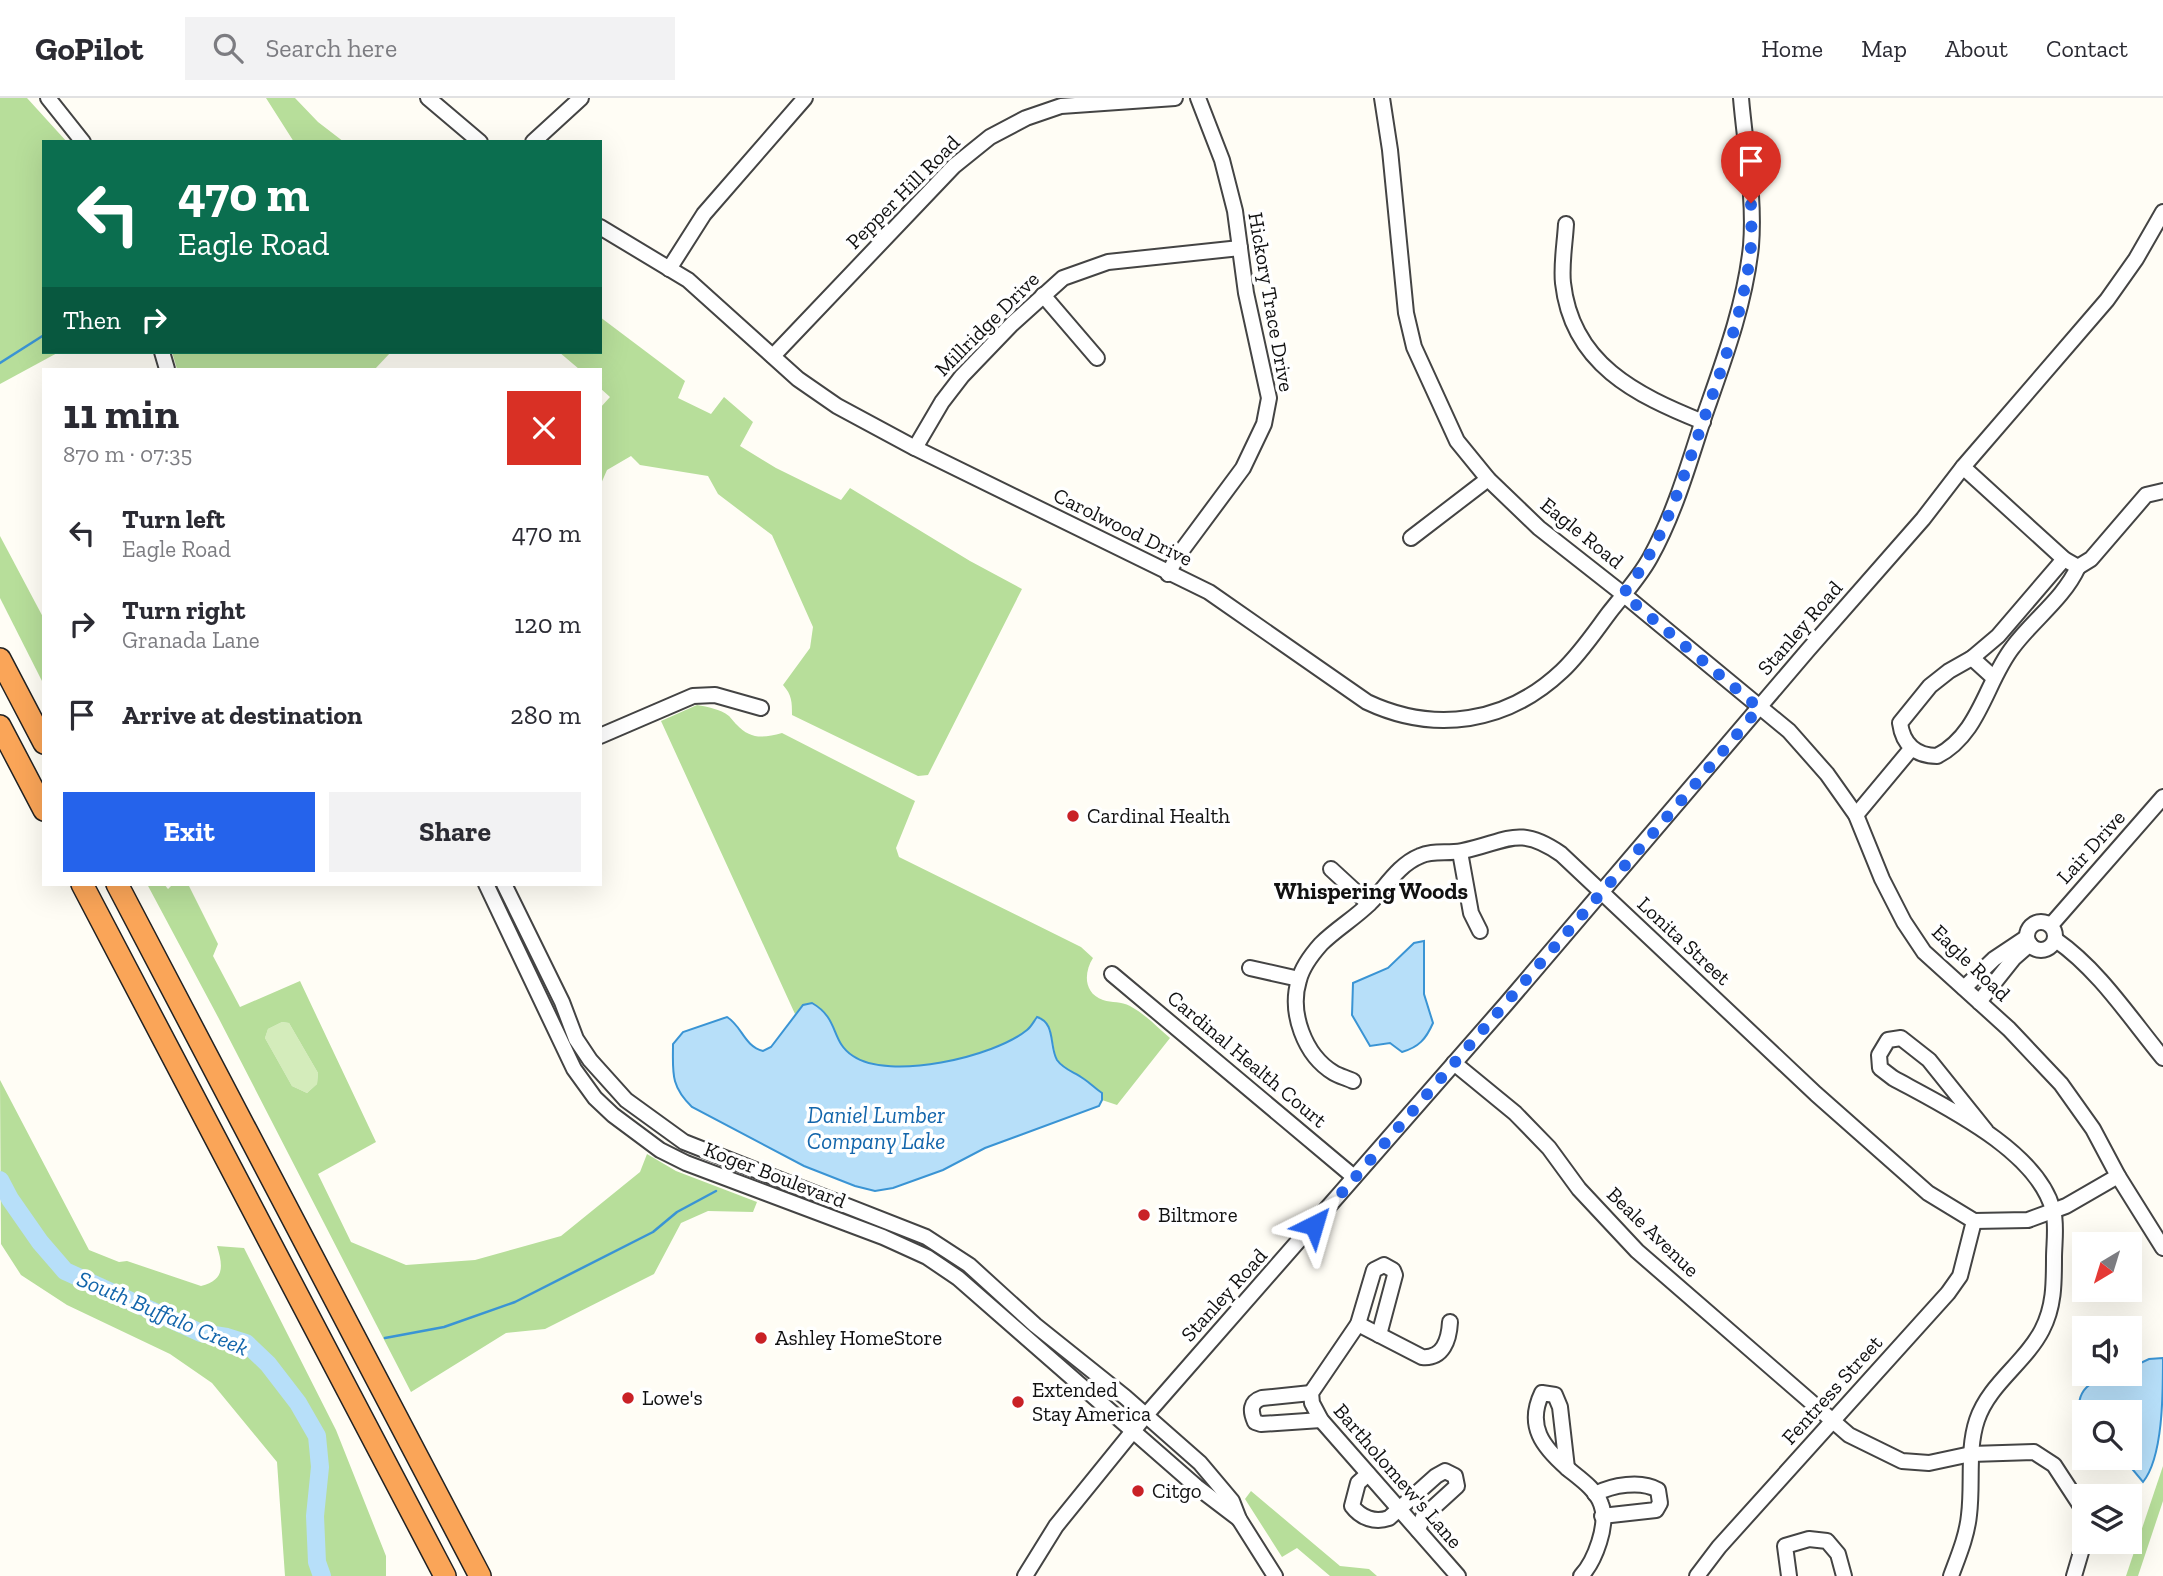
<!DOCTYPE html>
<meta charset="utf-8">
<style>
body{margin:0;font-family:"Zilla Slab",serif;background:#f2f2f3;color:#2b2b33;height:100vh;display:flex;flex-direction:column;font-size:26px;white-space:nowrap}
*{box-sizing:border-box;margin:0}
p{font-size:23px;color:#7c7c81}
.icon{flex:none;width:38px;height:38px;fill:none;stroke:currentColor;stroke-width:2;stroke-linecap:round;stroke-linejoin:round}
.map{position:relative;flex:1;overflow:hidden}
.panel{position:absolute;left:42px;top:270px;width:560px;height:518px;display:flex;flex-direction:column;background:#fff;border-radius:0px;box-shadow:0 7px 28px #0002}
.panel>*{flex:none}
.banner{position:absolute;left:42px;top:42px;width:560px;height:214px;border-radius:0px;box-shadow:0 7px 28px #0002;background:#0b6e4f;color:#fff;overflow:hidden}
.needle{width:46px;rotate:218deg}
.tools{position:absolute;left:2072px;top:1134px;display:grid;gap:14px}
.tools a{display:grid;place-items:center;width:70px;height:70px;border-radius:0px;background:#fff;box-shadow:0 7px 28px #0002;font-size:35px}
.pin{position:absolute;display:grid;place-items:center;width:60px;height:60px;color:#fff;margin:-72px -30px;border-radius:50% 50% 50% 0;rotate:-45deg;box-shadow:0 0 7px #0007}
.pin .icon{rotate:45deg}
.me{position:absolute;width:77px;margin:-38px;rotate:40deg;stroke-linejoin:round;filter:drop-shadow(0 0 5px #0008)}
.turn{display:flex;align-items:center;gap:24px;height:147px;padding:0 21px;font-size:32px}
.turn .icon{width:91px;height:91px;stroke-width:2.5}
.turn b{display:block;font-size:49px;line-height:60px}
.then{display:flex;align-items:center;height:66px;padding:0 21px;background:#0003;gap:14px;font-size:26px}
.round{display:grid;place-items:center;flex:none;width:74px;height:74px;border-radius:0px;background:#f2f2f3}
.head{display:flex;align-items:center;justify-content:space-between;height:119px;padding:0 21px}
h1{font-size:42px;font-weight:700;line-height:52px}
.cta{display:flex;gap:14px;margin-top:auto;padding:14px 21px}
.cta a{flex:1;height:80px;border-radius:0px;background:#2563eb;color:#fff;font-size:28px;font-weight:700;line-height:80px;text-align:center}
.cta a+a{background:#f2f2f3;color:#2b2b33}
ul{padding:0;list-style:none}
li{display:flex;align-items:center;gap:21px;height:91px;padding:0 21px}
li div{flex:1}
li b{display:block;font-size:26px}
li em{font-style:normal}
header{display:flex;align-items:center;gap:42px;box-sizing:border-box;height:98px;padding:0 35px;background:#fff;border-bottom:2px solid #e1e1e2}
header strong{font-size:33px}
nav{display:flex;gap:38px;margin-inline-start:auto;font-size:24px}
.search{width:490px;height:63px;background:#f2f2f3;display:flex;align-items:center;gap:18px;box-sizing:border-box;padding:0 24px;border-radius:0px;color:#7c7c81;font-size:26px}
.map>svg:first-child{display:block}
.green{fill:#d4ecbb}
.forest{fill:#b7de9a;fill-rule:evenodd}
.water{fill:#b7dff9;stroke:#3a94d4;stroke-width:2}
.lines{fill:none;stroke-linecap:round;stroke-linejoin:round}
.stream{stroke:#3a94d4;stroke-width:2.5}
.river{stroke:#b7dff9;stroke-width:18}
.minor-casing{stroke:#444;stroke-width:18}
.highway-casing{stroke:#222;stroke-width:24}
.minor{stroke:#fff;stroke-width:14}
.highway{stroke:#faa558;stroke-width:21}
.route{stroke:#2563eb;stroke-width:12;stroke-dasharray:0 21.6}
.poi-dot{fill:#c92126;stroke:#fff;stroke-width:2.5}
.labels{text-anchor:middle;stroke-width:7;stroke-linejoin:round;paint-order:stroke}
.street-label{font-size:21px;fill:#111;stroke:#fff}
.poi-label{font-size:21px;fill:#111;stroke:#fff;text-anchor:start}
.neighbourhood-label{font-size:23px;font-weight:bold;fill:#111;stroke:#fff}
.water-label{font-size:23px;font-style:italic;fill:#1265ab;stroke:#fff}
</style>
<header>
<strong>GoPilot</strong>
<div class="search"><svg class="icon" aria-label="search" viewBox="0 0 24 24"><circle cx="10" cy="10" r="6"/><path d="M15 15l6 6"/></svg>Search here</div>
<nav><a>Home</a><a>Map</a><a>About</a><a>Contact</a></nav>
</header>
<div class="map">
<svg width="2163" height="1478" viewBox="0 0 2163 1478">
<rect width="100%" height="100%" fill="#fffdf5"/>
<!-- green -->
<path class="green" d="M 282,924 L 289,925 L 318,975 L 317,986 L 307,995 L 292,988 L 265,940 L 268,931 Z"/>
<!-- forest -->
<g class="forest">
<path d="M 0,0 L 27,0 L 67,44 L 44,44 L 44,254 L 59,254 L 0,286 Z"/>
<path d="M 266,0 L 295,0 L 318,24 L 344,44 L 294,44 Z"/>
<path d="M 600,219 L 685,283 L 678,300 L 711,316 L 724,299 L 753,324 L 740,348 L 776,370 L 841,402 L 850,390 L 970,463 L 1022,491 L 928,677 L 918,678 L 792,617 C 792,604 792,597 783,587 L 810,550 L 813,529 L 772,437 L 718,396 L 708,378 L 640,367 L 631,358 L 607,372 L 600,388 L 600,310 L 610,299 L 600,290 L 600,271 L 579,271 L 559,254 L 600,254 Z"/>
<path d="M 172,254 L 391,254 L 375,271 L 177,271 Z"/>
<path d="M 0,438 L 44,521 L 44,587 L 0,500 Z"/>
<path d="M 697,607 C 708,609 720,611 729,618 C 729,618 736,626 736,626 C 751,642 763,640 782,635 L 915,703 L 896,750 L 899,759 L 1081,849 L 1093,860 C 1084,874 1083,895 1103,902 C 1112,905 1121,903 1130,908 C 1145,916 1157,929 1170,940 L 1117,1007 L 1102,1002 L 1102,995 L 1083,980 L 1065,971 L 1056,960 L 1050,930 L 1037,919 C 1034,923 1031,929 1027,932 C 994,959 889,984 852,958 C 830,943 840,921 812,905 L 803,907 L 795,916 L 661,623 Z"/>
<path d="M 147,786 L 164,786 L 168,791 L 173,786 L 188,786 L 218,846 L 213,858 L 240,909 L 300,883 L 376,1044 L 318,1076 L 351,1144 L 406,1167 L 475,1162 L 561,1138 L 640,1074 L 647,1056 L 676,1073 L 757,1104 L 753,1114 L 708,1113 L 681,1125 L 654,1176 L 545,1231 L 506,1235 L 411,1294 L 218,919 ZM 282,924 L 289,925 L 318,975 L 317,986 L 307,995 L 292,988 L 265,940 L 268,931 Z"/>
<path d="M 0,982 L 89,1152 L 119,1164 L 127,1163 L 201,1188 C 225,1182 223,1168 217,1148 L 244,1150 L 336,1332 L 386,1458 L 386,1478 L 285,1478 L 277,1364 L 212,1285 L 170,1256 L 67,1207 L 21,1177 L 1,1146 Z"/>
<path d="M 2163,1368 L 2163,1403 L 2138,1478 L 2126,1478 Z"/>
<path d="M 1251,1393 L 1340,1468 L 1369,1471 L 1377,1478 L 1330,1478 L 1297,1450 L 1282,1459 L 1245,1401 Z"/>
</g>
<!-- water -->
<g class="water">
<path d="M 1424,843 L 1424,896 L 1433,925 C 1426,941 1419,949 1402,954 L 1390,945 L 1370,948 L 1352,917 L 1353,885 L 1388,870 L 1414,845 Z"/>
<path d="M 812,905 C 840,921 830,943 853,958 C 889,983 994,959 1027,932 C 1031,929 1034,923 1037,919 C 1056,925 1049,948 1057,962 C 1064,972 1075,974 1084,981 C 1090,985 1096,991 1102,995 L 1102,1002 L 1099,1008 L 985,1050 L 943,1072 L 893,1090 L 875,1093 L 855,1088 L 804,1068 L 692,1009 C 670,988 673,974 673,946 L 683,934 L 727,919 C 742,928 744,948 763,953 L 771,949 L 803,907 Z"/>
<path d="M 2163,1260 C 2163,1297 2163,1359 2143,1384 L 2123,1360 L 2130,1360 L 2130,1314 L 2085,1314 L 2079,1307 C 2080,1282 2110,1276 2130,1276 L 2130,1270 L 2149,1261 Z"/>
</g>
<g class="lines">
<!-- stream -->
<g class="stream">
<path d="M 0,265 L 44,237"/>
<path d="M 385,1240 L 444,1229 L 515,1204 L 653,1134 L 677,1114 L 716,1093"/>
</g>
<!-- river -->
<path class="river" d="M 0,1082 L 10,1101 L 40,1144 L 65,1173 L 201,1235 L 227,1239 L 246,1245 L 268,1266 L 298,1305 L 317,1338 L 320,1369 L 315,1418 L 317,1464 L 322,1478"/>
<!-- minor casing -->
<g class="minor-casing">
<g id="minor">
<path d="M 48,0 L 83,44"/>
<path d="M 428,0 L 480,44"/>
<path d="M 1382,0 L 1390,52 L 1406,215 L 1414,249 L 1457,343 L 1488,381 L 1539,430 L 1623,496 L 1789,633 L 1827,676 L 1856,717 L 1882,781 L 1904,824 L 1924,854 L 2009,931 L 2061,986 L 2093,1031 L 2118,1078 L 2163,1150"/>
<path d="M 533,44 L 581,0"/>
<path d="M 1566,126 C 1565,145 1561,166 1563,185 C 1572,266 1636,297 1703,324"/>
<path d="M 600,129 L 688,182 L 798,281 L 837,308 L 915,350 L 1209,494 L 1367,604 C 1435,636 1507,625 1562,573 C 1580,556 1594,535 1609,515 C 1623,497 1639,480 1650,460 C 1675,415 1689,365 1705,316 C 1724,262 1745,206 1751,148 C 1755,99 1745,48 1741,0"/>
<path d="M 669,171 L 704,116 L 805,0"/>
<path d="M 1043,197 L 1097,260"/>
<path d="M 162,254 L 167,271"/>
<path d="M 773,258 L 954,68 L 990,39 L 1026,20 L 1061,8 L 1175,0"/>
<path d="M 915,350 L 942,304 L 962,278 L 1012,226 L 1063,180 L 1108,164 L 1240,150"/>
<path d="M 1963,369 L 2064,461 L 2078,469 L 2091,461 L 2146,397 L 2163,393"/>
<path d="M 1411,440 L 1488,381"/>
<path d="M 2064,461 L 1998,538 L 1972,560 L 1949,573 L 1930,588 L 1900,625 C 1903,647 1916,658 1937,658 C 1980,636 1986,583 2013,549 C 2033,522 2064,500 2078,469"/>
<path d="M 1168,476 L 1177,459 L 1243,370 L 1264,326 L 1269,300 L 1246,195 L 1235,113 L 1222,62 L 1198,0"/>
<path d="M 1972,560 L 1994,580"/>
<path d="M 600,638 L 693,598 L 715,597 L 761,610"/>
<path d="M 1856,717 L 1911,651"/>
<path d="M 1460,754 L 1471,815 L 1480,833"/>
<path d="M 1331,771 L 1369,806"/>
<path d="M 486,786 L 574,971 L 595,1000 L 613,1017 L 660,1052 L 686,1065 L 883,1139 L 927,1159 L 958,1180 L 1197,1389 L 1239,1421"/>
<path d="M 504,786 L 562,904 L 576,941 L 590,962 L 626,1002 L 684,1044 L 926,1139 L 969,1167 L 1035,1227 L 1125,1299 L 1200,1365 L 1232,1403 L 1239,1421 L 1275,1478"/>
<circle cx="2041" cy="838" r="14"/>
<path d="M 2051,827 L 2163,699"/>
<path d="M 2056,842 C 2099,872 2130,920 2163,960"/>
<path d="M 1250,870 L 1299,881"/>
<path d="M 1112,876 L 1354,1079"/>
<path d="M 1964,890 L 1994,861 L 2027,839"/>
<path d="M 1979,904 L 2014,860 L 2030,846"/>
<path d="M 1454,965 L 1515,1015 L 1549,1050 L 1579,1091 L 1637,1153 L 1849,1337 L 1902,1363 L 1929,1365 L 1971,1356 L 2034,1354 L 2054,1367 L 2084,1413"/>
<path d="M 1353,983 C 1347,980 1339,978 1334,975 C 1304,957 1289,914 1299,882 C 1302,870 1313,855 1321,846 C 1336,831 1355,820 1370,805 C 1386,789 1398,767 1420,758 C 1432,752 1448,756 1462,753 C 1507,744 1518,726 1561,756 L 1816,996 L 1928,1095 L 1974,1123 L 2028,1122 L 2066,1108 L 2118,1078"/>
<path d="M 1358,1226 L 1422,1259 C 1443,1261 1449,1242 1450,1224"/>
<path d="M 1379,1237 L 1395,1177 L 1393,1172 L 1384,1167 L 1374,1172 L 1358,1226 L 1311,1295 L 1312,1305 L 1321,1322 L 1458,1478"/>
<path d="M 1311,1295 L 1262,1300 C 1250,1304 1250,1313 1255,1324 L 1261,1326 L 1321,1322"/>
<path d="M 1542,1295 L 1555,1297 L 1560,1309 L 1567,1370 C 1543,1349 1526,1328 1542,1295 Z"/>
<path d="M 1567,1370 C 1579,1380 1596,1391 1601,1406 C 1609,1426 1595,1463 1581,1478"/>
<path d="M 1368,1376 L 1358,1385 L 1352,1408 C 1361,1420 1375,1425 1389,1420 L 1436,1378 L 1445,1373 L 1455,1378 L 1457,1388 L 1423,1419 L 1418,1432"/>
<path d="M 1595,1396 C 1612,1387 1641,1382 1658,1392 L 1660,1405 L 1656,1412 L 1602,1418"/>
<path d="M 1025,1478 L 1056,1428 L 1146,1317 L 1506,906 L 1808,552 L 1923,421 L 1963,369 L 2107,202 L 2136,161 L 2163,114"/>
<path d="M 1697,1478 L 1719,1449 L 1948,1195 L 1960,1178 L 1974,1123"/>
<path d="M 1789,1478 L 1785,1448 L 1809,1441 L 1827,1443 L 1838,1456 L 1844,1478"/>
<path d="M 1951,1478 C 1958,1459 1967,1438 1969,1417 C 1973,1386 1967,1352 1977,1322 C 1989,1286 2025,1265 2042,1232 C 2054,1209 2054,1186 2054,1160 C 2054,1146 2057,1126 2053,1112 C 2037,1052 1944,1008 1893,980 L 1880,970 L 1879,957 L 1888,942 L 1901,940 L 1929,962 L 1986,1033"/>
<path d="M 2074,1478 L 2084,1444"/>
</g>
</g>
<!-- highway casing -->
<g class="highway-casing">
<g id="highway">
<path d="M 0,561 L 44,645"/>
<path d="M 0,628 L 44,712"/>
<path d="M 82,786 L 445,1478"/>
<path d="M 117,786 L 480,1478"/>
</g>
</g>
<!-- minor -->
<use href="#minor" class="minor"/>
<!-- highway -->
<use href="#highway" class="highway"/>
</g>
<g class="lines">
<!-- route -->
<path class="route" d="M 1314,1127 L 1692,690 L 1759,610 L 1623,496 C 1661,449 1678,394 1698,338 C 1719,277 1745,213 1751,148 C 1752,134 1751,119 1751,105"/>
</g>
<!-- markers -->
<g class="poi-dot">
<circle cx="1073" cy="718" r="7"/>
<circle cx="1144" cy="1117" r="7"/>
<circle cx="761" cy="1240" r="7"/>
<circle cx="628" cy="1300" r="7"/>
<circle cx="1018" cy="1304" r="7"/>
<circle cx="1138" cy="1393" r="7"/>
</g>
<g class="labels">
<!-- street labels -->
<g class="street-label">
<text transform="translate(903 94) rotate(-45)" y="7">Pepper Hill Road</text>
<text transform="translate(1271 204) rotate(80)" y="7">Hickory Trace Drive</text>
<text transform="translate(987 226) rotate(-45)" y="7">Millridge Drive</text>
<text transform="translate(1123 429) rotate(26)" y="7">Carolwood Drive</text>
<text transform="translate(1582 435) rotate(39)" y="7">Eagle Road</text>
<text transform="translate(1800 530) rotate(-49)" y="7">Stanley Road</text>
<text transform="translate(2091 749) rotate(-48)" y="7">Lair Drive</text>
<text transform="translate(1684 843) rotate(43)" y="7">Lonita Street</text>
<text transform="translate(1971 865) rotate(44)" y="7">Eagle Road</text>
<text transform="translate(1247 961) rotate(40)" y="7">Cardinal Health Court</text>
<text transform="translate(775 1077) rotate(21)" y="7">Koger Boulevard</text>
<text transform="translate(1653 1134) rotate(44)" y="7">Beale Avenue</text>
<text transform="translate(1224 1197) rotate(-48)" y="7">Stanley Road</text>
<text transform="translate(1832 1292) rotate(-48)" y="7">Fentress Street</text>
<text transform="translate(1398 1378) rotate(49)" y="7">Bartholomew's Lane</text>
</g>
<!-- poi labels -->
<g class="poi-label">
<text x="1087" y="725">Cardinal Health</text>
<text x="1158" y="1124">Biltmore</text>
<text x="775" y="1247">Ashley HomeStore</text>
<text x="1032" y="1299">Extended<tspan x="1032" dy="24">Stay America</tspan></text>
<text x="642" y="1307">Lowe's</text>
<text x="1152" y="1400">Citgo</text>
</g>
<!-- neighbourhood labels -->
<g class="neighbourhood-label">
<text x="1371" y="801">Whispering Woods</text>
</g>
<!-- water labels -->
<g class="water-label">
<text x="876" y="1025">Daniel Lumber<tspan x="876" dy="26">Company Lake</tspan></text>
<text transform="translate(163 1215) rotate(23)" y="8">South Buffalo Creek</text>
</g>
</g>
</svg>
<div class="tools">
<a><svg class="needle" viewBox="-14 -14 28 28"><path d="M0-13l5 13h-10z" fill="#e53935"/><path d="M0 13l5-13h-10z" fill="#7c7c81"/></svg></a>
<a><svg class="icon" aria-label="sound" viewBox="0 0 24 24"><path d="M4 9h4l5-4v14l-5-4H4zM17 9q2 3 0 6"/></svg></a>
<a><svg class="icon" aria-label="search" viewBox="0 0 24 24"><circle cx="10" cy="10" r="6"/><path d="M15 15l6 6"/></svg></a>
<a><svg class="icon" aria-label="layers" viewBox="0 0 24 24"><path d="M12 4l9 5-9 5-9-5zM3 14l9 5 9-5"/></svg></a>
</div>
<div class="pin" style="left:1751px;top:105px;background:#d93025"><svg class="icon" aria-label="arrive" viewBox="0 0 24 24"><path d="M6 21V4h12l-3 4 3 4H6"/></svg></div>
<svg class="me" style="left:1314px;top:1127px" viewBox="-20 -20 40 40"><path d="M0-17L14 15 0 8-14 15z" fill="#2563eb" stroke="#fff" stroke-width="4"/></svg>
<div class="banner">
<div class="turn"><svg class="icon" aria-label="left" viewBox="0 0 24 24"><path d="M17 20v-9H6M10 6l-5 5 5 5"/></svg><div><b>470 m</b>Eagle Road</div></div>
<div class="then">Then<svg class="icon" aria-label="right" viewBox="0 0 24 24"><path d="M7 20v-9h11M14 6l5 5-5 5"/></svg></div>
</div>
<section class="panel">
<div class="head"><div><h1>11 min</h1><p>870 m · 07:35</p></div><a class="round" style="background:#d93025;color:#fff"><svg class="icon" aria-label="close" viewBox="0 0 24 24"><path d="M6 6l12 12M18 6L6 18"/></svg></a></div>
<ul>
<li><svg class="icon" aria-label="left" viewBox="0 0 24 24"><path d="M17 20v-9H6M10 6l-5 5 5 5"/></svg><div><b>Turn left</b><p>Eagle Road</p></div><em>470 m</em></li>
<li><svg class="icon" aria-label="right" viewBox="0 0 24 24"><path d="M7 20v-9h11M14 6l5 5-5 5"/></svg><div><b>Turn right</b><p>Granada Lane</p></div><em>120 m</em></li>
<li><svg class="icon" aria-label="arrive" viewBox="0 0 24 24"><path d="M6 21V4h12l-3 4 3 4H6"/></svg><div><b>Arrive at destination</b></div><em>280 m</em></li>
</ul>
<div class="cta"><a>Exit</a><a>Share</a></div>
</section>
</div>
